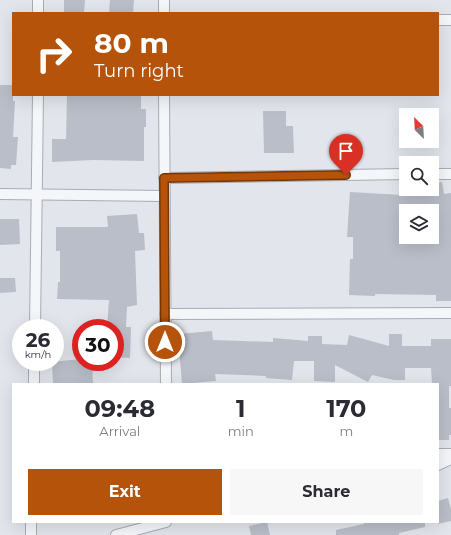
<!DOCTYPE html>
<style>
body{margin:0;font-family:Montserrat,sans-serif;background:#f7f7f7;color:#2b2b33;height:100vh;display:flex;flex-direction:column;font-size:15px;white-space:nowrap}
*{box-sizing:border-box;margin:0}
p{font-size:13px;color:#7c7c81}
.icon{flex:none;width:22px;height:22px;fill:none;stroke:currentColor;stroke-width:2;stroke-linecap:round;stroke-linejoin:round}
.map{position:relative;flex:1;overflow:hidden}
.drawer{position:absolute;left:12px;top:383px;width:427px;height:140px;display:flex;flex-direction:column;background:#fff;border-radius:0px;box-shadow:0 4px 16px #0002}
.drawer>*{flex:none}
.hud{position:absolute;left:12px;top:12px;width:427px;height:84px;border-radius:0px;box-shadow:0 4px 16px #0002;background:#b45309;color:#fff;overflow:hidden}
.needle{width:26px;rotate:336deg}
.controls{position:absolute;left:399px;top:108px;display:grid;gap:8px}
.controls a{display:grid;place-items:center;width:40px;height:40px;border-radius:0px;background:#fff;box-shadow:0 4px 16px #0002;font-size:20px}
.speed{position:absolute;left:12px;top:319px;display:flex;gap:8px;font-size:20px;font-weight:700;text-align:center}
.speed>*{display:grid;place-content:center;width:52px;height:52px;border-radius:50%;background:#fff;box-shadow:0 4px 16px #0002;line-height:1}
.speed small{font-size:10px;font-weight:400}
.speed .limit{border:6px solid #d22;background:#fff;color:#111}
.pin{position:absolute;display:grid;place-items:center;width:34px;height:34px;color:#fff;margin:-41px -17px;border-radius:50% 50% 50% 0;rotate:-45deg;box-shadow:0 0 4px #0007}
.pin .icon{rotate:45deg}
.me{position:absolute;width:44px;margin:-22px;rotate:0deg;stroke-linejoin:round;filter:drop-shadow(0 0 3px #0008)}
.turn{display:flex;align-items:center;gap:14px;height:84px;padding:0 16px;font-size:18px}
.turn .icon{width:52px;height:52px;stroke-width:2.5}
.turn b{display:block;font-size:28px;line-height:34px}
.eta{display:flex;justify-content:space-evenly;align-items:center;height:68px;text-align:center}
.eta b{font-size:24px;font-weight:700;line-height:28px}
.button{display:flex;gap:8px;margin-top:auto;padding:8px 16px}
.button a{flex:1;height:46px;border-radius:0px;background:#b45309;color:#fff;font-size:16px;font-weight:700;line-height:46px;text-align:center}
.button a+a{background:#f7f7f7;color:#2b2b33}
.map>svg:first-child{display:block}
.building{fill:#babec8;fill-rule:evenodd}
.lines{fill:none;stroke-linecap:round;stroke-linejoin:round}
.street-casing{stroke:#a7acb5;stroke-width:12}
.street{stroke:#f5f6f9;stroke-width:10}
.route-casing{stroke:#753606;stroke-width:10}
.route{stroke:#b45309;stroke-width:7}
</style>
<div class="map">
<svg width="451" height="535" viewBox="0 0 451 535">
<rect width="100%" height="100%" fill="#e2e5eb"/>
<!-- building -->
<g class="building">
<path d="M 64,0 L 85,0 L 84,13 L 64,13 Z"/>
<path d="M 110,0 L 134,0 L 133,13 L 109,13 Z"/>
<path d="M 0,85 L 13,85 L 13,101 L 15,101 L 13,137 L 18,137 L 16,165 L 11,165 L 11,169 L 0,168 Z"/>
<path d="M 67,95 L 141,95 L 141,109 L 146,109 L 146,127 L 144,127 L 144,161 L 93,160 L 52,162 L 52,139 L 66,139 Z"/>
<path d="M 263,111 L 286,111 L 286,126 L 293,126 L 294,153 L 264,153 Z"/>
<path d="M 442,182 L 444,194 L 451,193 L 451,301 L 436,301 L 436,295 L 375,294 L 375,296 L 349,295 L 350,259 L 353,259 L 353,237 L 347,237 L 350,192 L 402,195 L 402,194 L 430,194 L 430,189 L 432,189 L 432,183 ZM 406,211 L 432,211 L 433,237 L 406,237 Z"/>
<path d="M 137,214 L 139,233 L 144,233 L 145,250 L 135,251 L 137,305 L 127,307 L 126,327 L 131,327 L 130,358 L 115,357 L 115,328 L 107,328 L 109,300 L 57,299 L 58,282 L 60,282 L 60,251 L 56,251 L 56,227 L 108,227 L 107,216 Z"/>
<path d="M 0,219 L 19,219 L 20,244 L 0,245 Z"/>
<path d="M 0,278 L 15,278 L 16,292 L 0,293 Z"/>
<path d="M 212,331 L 213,340 L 273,342 L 273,338 L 308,341 L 308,336 L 322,336 L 322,344 L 347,345 L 349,335 L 389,346 L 389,334 L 402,334 L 402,346 L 431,346 L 431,339 L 451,339 L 451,386 L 449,386 L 449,408 L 451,408 L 451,435 L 449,435 L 449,440 L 438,440 L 438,384 L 432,384 L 431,368 L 405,368 L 405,380 L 394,380 L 372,375 L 368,382 L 335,365 L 335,382 L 314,381 L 314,361 L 294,361 L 292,380 L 266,378 L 266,376 L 215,374 L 216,381 L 182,384 L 178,334 Z"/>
<path d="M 81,359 L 81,362 L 92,362 L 93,384 L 53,384 L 52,362 Z"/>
<path d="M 448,498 L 451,509 L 451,521 L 438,524 L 438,501 Z"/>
<path d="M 267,522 L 270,535 L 251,535 L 249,526 Z"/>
<path d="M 364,522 L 425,522 L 425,527 L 399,533 L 399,535 L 336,535 L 336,530 L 364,524 Z"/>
</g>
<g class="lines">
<!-- street casing -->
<g class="street-casing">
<g id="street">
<path d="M 38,13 L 38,0"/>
<path d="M 164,13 L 164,0"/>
<path d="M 438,20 L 451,20"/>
<path d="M 164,95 L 166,384"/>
<path d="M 432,174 L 451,174"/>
<path d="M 164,178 L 406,174"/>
<path d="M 0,194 L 164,196"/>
<path d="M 165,314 L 451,313"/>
<path d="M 35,328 L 38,95"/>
<path d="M 34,384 L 34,362"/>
<path d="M 438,454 L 451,454"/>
<path d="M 438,465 L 451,459"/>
<path d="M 31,535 L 31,522"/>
<path d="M 116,535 L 166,522"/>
</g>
</g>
<!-- street -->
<use href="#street" class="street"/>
</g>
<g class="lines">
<!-- route casing -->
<g class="route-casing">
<path id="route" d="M 165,342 L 164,178 L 346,175"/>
</g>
<!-- route -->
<use href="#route" class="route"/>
</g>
</svg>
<div class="controls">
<a><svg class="needle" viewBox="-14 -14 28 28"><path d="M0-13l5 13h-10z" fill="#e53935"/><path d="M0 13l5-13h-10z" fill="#7c7c81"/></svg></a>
<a><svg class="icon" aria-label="search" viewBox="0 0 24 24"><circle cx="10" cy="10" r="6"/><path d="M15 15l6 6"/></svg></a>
<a><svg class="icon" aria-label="layers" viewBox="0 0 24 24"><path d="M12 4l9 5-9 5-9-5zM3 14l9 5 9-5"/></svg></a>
</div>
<div class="speed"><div>26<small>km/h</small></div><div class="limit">30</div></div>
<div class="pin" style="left:346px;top:175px;background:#d93025"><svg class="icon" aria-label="arrive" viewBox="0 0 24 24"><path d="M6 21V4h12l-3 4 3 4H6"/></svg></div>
<svg class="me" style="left:165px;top:342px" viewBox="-20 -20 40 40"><circle r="17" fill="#b45309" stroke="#fff" stroke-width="3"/><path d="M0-11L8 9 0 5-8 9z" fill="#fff"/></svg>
<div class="hud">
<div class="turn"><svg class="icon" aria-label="right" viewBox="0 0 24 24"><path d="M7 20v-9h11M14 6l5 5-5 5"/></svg><div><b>80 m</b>Turn right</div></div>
</div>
<section class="drawer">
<div class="eta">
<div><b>09:48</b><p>Arrival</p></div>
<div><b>1</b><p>min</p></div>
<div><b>170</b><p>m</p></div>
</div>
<div class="button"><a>Exit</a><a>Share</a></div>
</section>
</div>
